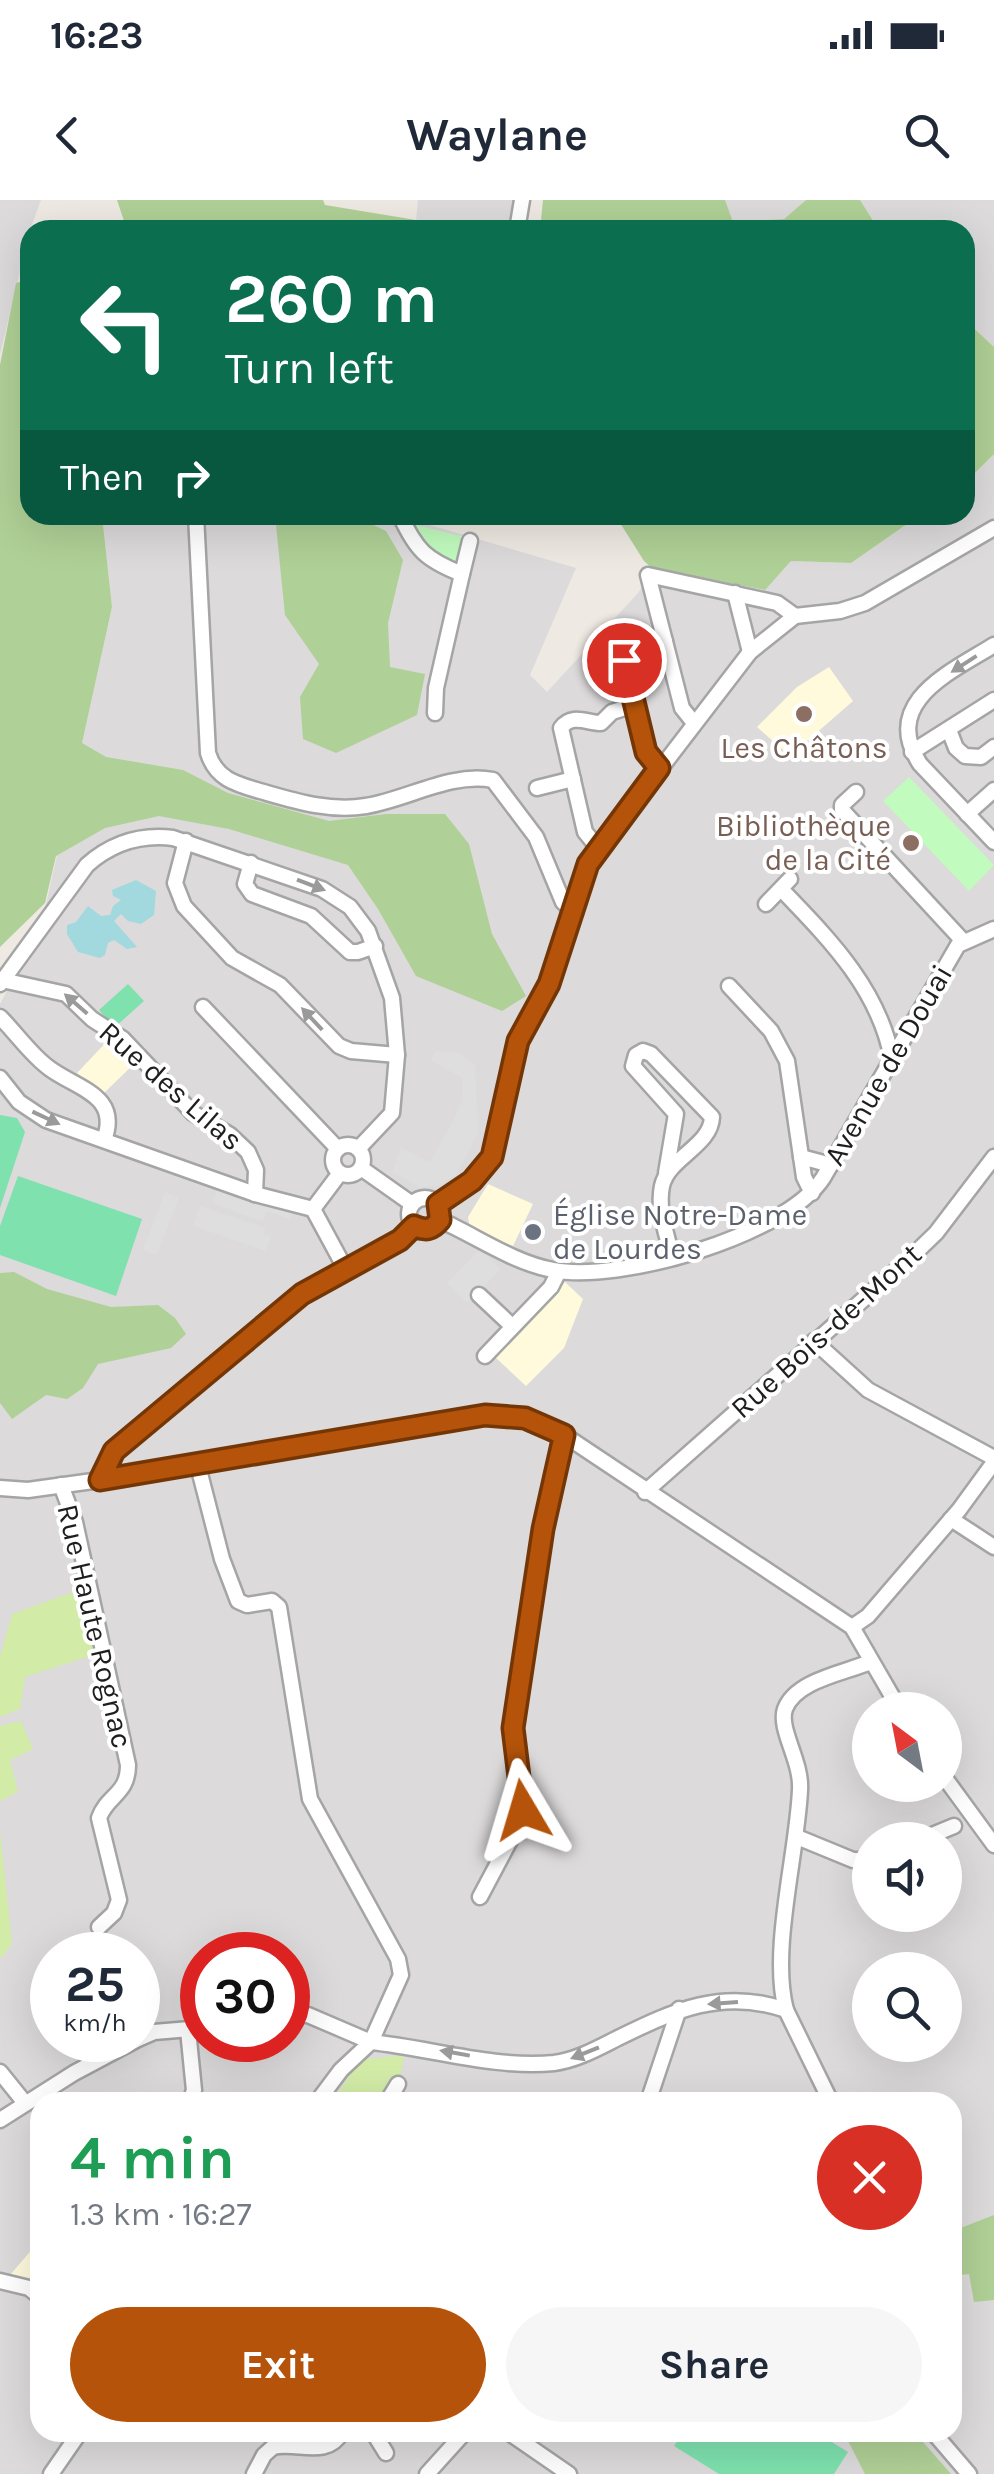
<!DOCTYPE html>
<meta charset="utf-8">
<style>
body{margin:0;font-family:Karla,sans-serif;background:#f6f6f7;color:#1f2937;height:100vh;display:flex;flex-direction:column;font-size:38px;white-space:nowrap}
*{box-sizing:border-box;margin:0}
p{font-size:32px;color:#747a83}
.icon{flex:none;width:55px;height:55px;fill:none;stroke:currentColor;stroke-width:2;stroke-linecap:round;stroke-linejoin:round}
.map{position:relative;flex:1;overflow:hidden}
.sheet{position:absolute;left:30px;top:1892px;width:932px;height:350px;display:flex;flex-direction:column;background:#fff;border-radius:30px;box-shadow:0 10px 40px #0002}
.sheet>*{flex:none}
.banner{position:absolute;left:20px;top:20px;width:955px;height:305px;border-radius:30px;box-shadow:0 10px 40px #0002;background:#0b6e4f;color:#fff;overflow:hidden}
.needle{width:65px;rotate:328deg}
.tools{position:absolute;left:852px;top:1492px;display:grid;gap:20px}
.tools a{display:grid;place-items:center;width:110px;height:110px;border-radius:50%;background:#fff;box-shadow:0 10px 40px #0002;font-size:50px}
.speed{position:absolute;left:30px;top:1732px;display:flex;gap:20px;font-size:50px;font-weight:700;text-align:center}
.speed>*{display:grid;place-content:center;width:130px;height:130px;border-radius:50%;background:#fff;box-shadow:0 10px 40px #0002;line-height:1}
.speed small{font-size:25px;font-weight:400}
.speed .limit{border:15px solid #d22;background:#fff;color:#111}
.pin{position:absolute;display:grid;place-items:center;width:85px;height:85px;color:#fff;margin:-42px;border:5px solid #fff;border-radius:50%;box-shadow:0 2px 10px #0007}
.me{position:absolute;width:110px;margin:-55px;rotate:353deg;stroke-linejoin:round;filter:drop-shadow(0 0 8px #0008)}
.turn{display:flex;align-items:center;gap:35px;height:210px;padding:0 40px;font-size:45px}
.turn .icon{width:130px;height:130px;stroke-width:2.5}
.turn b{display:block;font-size:70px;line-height:85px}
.then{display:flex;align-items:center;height:95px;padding:0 40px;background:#0003;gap:20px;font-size:38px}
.round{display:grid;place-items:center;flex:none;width:105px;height:105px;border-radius:52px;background:#f6f6f7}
.summary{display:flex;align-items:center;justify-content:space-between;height:170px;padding:0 40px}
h1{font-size:60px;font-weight:700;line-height:75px;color:#1e9e55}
.cta{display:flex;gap:20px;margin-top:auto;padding:20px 40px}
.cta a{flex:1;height:115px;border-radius:60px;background:#b45309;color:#fff;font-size:40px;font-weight:700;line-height:115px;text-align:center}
.cta a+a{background:#f6f6f7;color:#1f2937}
.status{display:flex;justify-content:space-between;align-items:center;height:70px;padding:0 50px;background:#fff;direction:ltr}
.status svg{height:28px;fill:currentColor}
header{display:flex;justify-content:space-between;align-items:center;height:130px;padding:0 40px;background:#fff;font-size:45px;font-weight:700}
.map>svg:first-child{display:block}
.residential{fill:#dcdadb;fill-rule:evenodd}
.education{fill:#fffadc}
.grass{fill:#d2eba7}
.forest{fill:#afd096}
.park{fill:#c1fbbe}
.pitch{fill:#7ee1ae}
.parking{fill:#dedede}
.water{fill:#a2d9de}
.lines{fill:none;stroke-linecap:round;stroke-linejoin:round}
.minor-casing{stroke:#a5a5a5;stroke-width:19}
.minor{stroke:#fff;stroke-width:14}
.oneway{fill:#9a9a9a}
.route-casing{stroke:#753606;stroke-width:25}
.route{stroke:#b45309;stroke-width:18}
.education-dot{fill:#8d6e63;stroke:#fff;stroke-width:4}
.worship-dot{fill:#6b7280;stroke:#fff;stroke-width:4}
.labels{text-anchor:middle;stroke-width:8;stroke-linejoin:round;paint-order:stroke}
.education-label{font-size:30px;fill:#785e54;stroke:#fff}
.street-label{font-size:30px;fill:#1e1e1e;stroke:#fff}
.worship-label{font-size:30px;fill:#5b616d;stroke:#fff;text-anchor:start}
</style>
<div class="status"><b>16:23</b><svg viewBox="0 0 49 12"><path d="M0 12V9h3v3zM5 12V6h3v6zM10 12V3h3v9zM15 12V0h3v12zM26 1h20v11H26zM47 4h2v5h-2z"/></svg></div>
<header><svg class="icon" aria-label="back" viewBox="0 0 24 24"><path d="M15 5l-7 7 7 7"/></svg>Waylane<svg class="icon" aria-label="search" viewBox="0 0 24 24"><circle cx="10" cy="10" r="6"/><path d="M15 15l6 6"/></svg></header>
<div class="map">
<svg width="994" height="2274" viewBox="0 0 994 2274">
<rect width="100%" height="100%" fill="#efe9e3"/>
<!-- residential -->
<g class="residential">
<path d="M 0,0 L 41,0 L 30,30 L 0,154 Z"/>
<path d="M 418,0 L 518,0 L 514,30 L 415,30 Z"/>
<path d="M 725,0 L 806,0 L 784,19 L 732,22 Z"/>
<path d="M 860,0 L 994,0 L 994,147 L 965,120 L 965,30 L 879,30 Z"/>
<path d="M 994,254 L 994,2274 L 0,2274 L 0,1293 L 493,1220 L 534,1226 L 574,1249 L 630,1290 L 692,1326 L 569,1232 L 528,1213 L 36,1284 L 0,1282 L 0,804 L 41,727 L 112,407 L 102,315 L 396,315 L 576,368 L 530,475 L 547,492 L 638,393 L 653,369 L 764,390 L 791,361 L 851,363 L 920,315 L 965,315 L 965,283 ZM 870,1510 L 945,1510 L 945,1585 L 870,1585 ZM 870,1640 L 945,1640 L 945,1715 L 870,1715 ZM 52,1755 L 138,1755 L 138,1840 L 52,1840 ZM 202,1755 L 288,1755 L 288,1840 L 202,1840 ZM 870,1770 L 945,1770 L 945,1845 L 870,1845 ZM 40,1902 L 952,1902 L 952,2232 L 40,2232 Z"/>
</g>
<!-- education -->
<g class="education">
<path d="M 829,467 L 853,501 L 790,556 L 757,527 L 797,487 Z"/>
<path d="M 112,836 L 138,860 L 102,895 L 77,873 Z"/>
<path d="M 488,984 L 533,1004 L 513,1046 L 470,1028 L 468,1017 Z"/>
<path d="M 565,1082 L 583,1099 L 564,1148 L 526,1186 L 494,1156 Z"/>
<path d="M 40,2040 L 40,2088 L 10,2075 Z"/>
</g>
<!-- grass -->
<g class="grass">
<path d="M 82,1389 L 96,1454 L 25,1477 L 20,1509 L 0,1517 L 0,1457 L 12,1414 Z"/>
<path d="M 21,1521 L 33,1549 L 10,1560 L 18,1592 L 0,1601 L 0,1526 Z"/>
<path d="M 0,1631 L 12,1743 L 2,1758 L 0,1756 Z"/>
<path d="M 404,1855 L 401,1873 L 381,1902 L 332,1902 L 360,1860 Z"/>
</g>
<!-- forest -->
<g class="forest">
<path d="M 117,0 L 323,0 L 325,5 L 416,20 L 415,30 L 127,30 Z"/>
<path d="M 543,0 L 725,0 L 733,22 L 784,19 L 806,0 L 860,0 L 879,30 L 540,30 Z"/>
<path d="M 30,79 L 30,315 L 102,315 L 112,407 L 82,543 L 106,557 L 183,570 L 228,593 L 329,621 L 386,614 L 445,614 L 469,644 L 492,734 L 526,796 L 502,811 L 416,776 L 378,709 L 348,665 L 229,629 L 159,616 L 105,628 L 56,656 L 45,703 L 0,747 L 0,165 L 16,83 Z"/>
<path d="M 965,120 L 994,147 L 994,254 L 965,283 Z"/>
<path d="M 275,315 L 353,315 L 386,331 L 403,360 L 388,423 L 390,467 L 425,474 L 417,515 L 336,553 L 303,539 L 300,497 L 319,464 L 285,415 Z"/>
<path d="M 615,315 L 920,315 L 851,363 L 791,361 L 765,390 L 653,369 L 644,361 Z"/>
<path d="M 14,1072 L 47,1089 L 111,1107 L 158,1105 L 175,1118 L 186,1134 L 171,1148 L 98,1164 L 83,1188 L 67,1199 L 46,1195 L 12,1219 L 0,1203 L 0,1073 Z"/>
<path d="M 994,2015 L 994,2100 L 974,2102 L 969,2074 L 953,2076 L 953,2031 Z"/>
<path d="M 844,2233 L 915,2233 L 951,2274 L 865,2274 Z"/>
</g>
<!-- park -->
<g class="park">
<path d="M 407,323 L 465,337 L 456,366 L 427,350 Z"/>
<path d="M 909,577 L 994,665 L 969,691 L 883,601 Z"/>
</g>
<!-- pitch -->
<g class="pitch">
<path d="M 128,784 L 144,801 L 115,827 L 99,810 Z"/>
<path d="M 0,915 L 17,918 L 25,932 L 0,1008 Z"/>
<path d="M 18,976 L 142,1019 L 116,1096 L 0,1055 L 0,1026 Z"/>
<path d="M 817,2233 L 848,2252 L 834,2274 L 719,2274 L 674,2246 L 683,2233 Z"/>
</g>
<!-- parking -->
<g class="parking">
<path d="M 436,851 L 458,852 L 475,864 L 478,934 L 456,975 L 441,985 L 420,987 L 392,972 L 401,947 L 430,962 L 456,915 L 462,898 L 462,878 L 430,860 Z"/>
<path d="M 218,986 L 292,1013 L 290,1019 L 267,1011 L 263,1022 L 212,1003 Z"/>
<path d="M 165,992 L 179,998 L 157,1055 L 143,1050 Z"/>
<path d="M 200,1006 L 266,1028 L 264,1034 L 271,1037 L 266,1051 L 193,1026 Z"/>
<path d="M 480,1049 L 501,1069 L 467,1103 L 447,1083 Z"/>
</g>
<!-- water -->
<path class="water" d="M 136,680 L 156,691 L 154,715 L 141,724 L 128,721 L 121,714 L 114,721 L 137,747 L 127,749 L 114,740 L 108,743 L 105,755 L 100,758 L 78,752 L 67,734 L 67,725 L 76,722 L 88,706 L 101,716 L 110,715 L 113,706 L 121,700 L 113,696 L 112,690 Z"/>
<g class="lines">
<!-- minor casing -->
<g class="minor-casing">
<g id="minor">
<path d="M 517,30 L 522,0"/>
<path d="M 196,315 L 208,553 C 216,579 236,584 260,591 C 295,601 329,612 366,606 C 408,599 451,572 493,580 L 536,637 L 563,702 L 575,713"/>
<path d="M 400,315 C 416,350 426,360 462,374 L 436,488 L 435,513"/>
<path d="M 462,374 L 470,341"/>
<path d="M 735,393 L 750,452"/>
<path d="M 795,416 L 840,411 L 865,403 L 994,328"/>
<path d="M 994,445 C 951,472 880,502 920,564 L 994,642"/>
<path d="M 694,523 L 682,508 L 648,375 L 777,403 L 795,416"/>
<path d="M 949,530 L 956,548 L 965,556 L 981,557 L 994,547"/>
<path d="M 912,552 L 994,500"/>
<path d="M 659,569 L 646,552 L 624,456 L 630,449 L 665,441"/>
<path d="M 537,588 L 573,579"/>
<path d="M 856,592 L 842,605 L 842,610 L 963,741"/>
<path d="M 967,614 L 994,590"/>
<path d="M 186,641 L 175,683 L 184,706 L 232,758 L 280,785 L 339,846 L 351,851 L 397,855"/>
<path d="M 599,649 L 585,632 L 561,528 C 572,513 587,523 601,523 L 612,512 L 634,505"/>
<path d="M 251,663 L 245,684 L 252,694 L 311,716 L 350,752 L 358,752 L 375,746"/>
<path d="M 782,690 C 829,739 879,789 892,859"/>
<path d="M 766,704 L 790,679"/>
<path d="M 2,780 L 66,794 L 92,819 L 123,839 L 193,913 L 230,935 L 248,952 L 256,970 L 255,994"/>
<path d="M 0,784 L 87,665 C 112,643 140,634 173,638 L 322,689 L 350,707 L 368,731 L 392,798 L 397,855 L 392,913 L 358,949"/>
<path d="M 729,786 L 771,831 L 787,861 L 804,977 L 812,993"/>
<path d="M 203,807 L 338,949"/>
<path d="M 0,817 C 16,833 31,855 49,868 C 77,889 121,895 104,940"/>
<path d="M 0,878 L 19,902 L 46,920 L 255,994 L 313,1009"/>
<circle cx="348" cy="960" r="15"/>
<path d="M 801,957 L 831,965"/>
<path d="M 361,968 L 412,1004"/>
<path d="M 340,973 L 313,1009 L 346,1070"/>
<path d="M 666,973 L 676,914 L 633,866 L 636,855 L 643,851 L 651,854 L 712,917 C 711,946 668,958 662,986 C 657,1010 667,1034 672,1057"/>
<circle cx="425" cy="1014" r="16"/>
<path d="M 438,1004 L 472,981 L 491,957 L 518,841 L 549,784 L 591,659 L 750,452 L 795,416"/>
<path d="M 440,1020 C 476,1036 514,1063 553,1070 C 620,1083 785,1036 823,978 L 958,745 L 994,729"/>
<path d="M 479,1095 L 512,1126"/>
<path d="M 814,1141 L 868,1190 L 994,1258"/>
<path d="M 485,1156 L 551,1087 L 559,1071"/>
<path d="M 197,1262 L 222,1359 L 238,1401 L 247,1405 L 272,1401 L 279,1407 L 310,1599 L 398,1759 L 401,1775 L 371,1842 L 308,1815 L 288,1815"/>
<path d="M 100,1280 L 113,1251 L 302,1093 L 401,1040 L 414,1027"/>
<path d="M 61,1285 L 75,1322 L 128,1565 C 128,1595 107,1595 99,1618 L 119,1700 L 114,1713 L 99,1727"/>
<path d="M 0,1288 L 28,1290 L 100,1280 L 485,1215 L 525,1218 L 564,1235 L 852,1427 L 900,1510"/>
<path d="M 645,1292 L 908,1060 L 936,1033 L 994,957"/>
<path d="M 951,1319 L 994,1347"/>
<path d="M 852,1427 L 868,1416 L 959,1310 L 994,1262"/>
<path d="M 945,1578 L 994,1645"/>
<path d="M 797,1637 L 853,1660 L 870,1660"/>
<path d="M 920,1640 L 954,1626"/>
<path d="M 480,1697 L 516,1629 L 523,1609 L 513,1527 L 543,1329 L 564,1235"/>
<path d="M 786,1810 C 770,1751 797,1655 800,1590 C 802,1561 778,1529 785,1509 C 796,1480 845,1473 870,1462"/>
<path d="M 188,1830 L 194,1890 L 190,1902"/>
<path d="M 138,1839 L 154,1832 L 202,1828"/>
<path d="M 0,1872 L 25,1903"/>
<path d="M 317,1902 L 341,1870 L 371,1842 C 429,1848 497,1869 554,1863 C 577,1860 598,1848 618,1838 C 675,1810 723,1788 786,1810 L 831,1902"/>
<path d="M 387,1902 L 398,1884"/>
<path d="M 648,1902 L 679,1809"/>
<path d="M 0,1920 L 74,1873 L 136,1840"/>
<path d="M 0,2081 L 29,2088 L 40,2097"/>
<path d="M 373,2232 L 386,2253"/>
<path d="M 508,2232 L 569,2274"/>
<path d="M 933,2232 L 969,2274"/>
<path d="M 51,2274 L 80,2232"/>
<path d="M 254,2274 L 264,2255 L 273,2247 C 297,2241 327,2259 342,2232"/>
<path d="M 427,2274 L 465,2232"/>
</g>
</g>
<!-- minor -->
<use href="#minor" class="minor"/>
</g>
<!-- one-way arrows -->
<defs><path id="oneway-solid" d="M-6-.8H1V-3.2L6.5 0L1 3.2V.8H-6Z" transform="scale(2.5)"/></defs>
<g class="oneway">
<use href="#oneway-solid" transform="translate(964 464) rotate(147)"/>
<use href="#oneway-solid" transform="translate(311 685) rotate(21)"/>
<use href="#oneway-solid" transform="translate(76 804) rotate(-139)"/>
<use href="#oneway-solid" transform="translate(312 819) rotate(-133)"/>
<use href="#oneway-solid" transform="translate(46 918) rotate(25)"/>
<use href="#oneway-solid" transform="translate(723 1803) rotate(176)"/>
<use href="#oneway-solid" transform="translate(455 1853) rotate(-170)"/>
<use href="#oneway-solid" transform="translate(585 1853) rotate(158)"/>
</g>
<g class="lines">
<!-- route casing -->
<g class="route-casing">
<path id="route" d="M 523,1610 L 513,1528 L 543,1329 L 564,1235 L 525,1218 L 485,1215 L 100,1280 L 114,1251 L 302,1094 L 400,1040 L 414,1026 C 426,1031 432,1030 440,1020 L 438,1004 L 472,981 L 492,957 L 518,841 L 549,784 L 588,664 L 659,568 L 646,552 L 624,460"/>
</g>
<!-- route -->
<use href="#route" class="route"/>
</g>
<!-- markers -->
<g class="education-dot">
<circle cx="804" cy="514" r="10"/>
<circle cx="911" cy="643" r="10"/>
</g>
<circle class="worship-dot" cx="533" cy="1032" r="10"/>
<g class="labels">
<!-- education labels -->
<g class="education-label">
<text x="804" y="558">Les Châtons</text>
<text x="891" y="636" text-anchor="end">Bibliothèque<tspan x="891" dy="34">de la Cité</tspan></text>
</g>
<!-- street labels -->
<g class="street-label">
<text transform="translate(888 865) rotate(-60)" y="10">Avenue de Douai</text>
<text transform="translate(171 886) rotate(41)" y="10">Rue des Lilas</text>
<text transform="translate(826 1131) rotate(-42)" y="10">Rue Bois-de-Mont</text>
<text transform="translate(95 1426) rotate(77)" y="10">Rue Haute Rognac</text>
</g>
<!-- worship labels -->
<g class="worship-label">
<text x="553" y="1025">Église Notre-Dame<tspan x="553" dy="34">de Lourdes</tspan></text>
</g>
</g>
</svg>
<div class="tools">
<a><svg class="needle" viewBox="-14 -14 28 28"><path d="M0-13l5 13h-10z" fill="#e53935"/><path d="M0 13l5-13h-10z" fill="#747a83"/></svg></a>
<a><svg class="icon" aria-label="sound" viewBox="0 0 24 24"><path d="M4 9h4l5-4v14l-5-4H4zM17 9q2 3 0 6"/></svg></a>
<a><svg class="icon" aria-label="search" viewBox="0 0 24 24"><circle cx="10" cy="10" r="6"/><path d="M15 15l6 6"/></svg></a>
</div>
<div class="speed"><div>25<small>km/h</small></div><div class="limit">30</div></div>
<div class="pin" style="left:624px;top:460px;background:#d93025"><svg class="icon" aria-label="arrive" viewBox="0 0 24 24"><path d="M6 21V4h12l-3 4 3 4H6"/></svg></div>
<svg class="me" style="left:523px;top:1610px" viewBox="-20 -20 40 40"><path d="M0-17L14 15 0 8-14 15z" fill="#b45309" stroke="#fff" stroke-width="4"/></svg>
<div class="banner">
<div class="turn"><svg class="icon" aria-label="left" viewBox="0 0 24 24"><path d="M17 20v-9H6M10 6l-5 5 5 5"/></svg><div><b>260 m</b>Turn left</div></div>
<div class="then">Then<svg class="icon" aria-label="right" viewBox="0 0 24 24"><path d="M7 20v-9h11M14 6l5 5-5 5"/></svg></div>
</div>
<section class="sheet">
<div class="summary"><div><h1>4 min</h1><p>1.3 km · 16:27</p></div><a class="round" style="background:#d93025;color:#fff"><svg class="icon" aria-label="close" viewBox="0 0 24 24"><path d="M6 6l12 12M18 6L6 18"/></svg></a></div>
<div class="cta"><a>Exit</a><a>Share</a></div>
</section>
</div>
